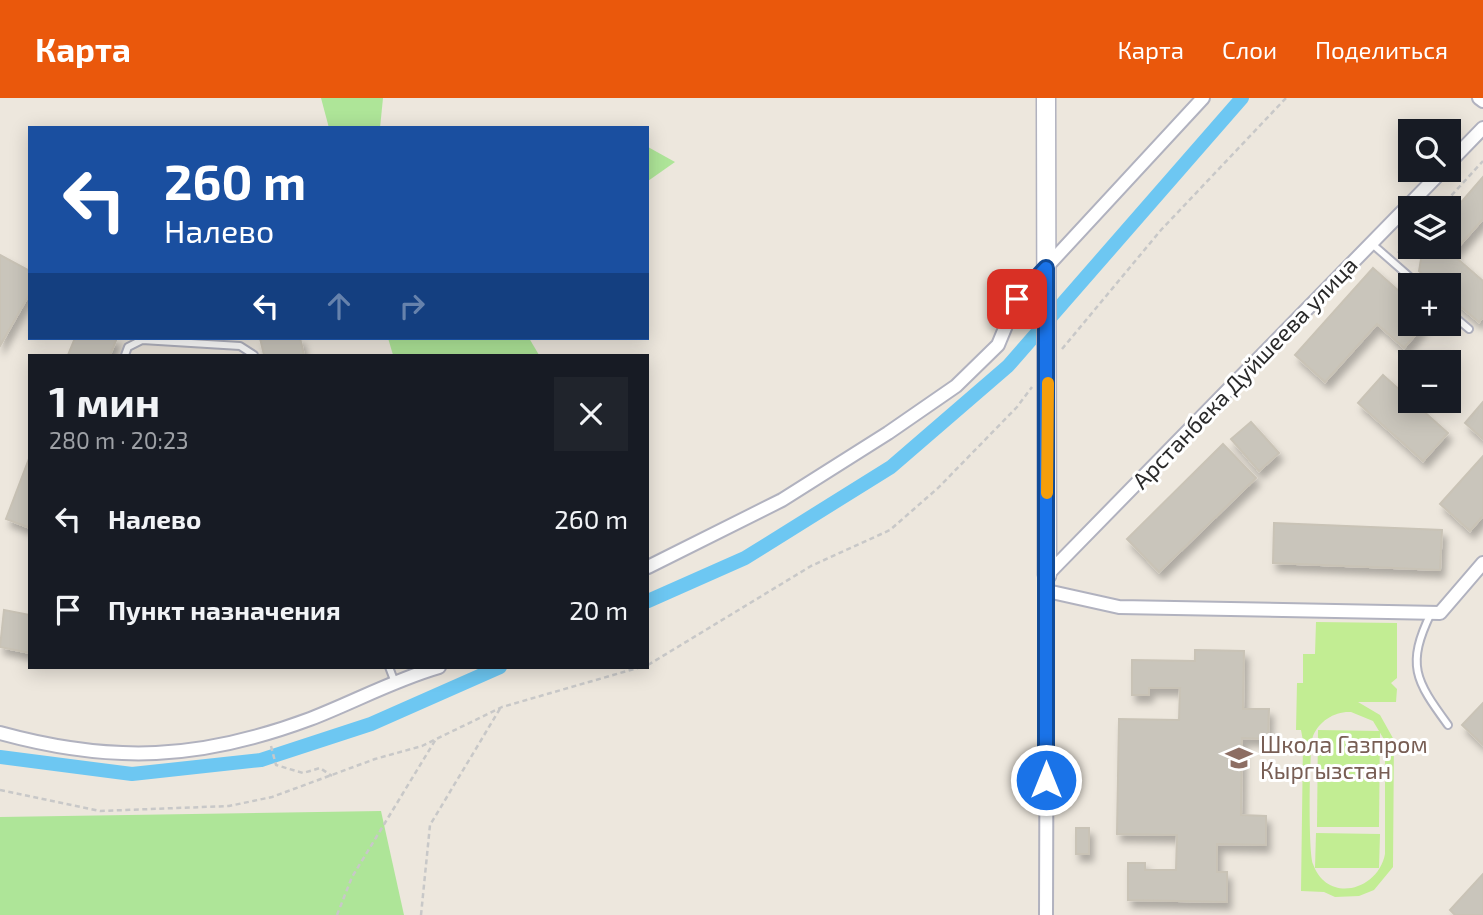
<!DOCTYPE html>
<html lang="ru">
<meta charset="utf-8">
<style>
body{margin:0;font-family:"Exo 2",sans-serif;background:#20242c;color:#f1f3f6;height:100vh;display:flex;flex-direction:column;font-size:26px;white-space:nowrap}
*{box-sizing:border-box;margin:0}
p{font-size:23px;color:#9ea1a6}
.icon{flex:none;width:38px;height:38px;fill:none;stroke:currentColor;stroke-width:2;stroke-linecap:round;stroke-linejoin:round}
.map{position:relative;flex:1;overflow:hidden}
.sheet{position:absolute;left:28px;top:256px;width:621px;height:315px;display:flex;flex-direction:column;background:#171b24;border-radius:0px;box-shadow:0 4px 18px #0003}
.sheet>*{flex:none}
.top-card{position:absolute;left:28px;top:28px;width:621px;height:214px;border-radius:0px;box-shadow:0 4px 18px #0003;background:#1a4fa0;color:#fff;overflow:hidden}
.buttons{position:absolute;left:1398px;top:21px;display:grid;gap:14px}
.buttons a{display:grid;place-items:center;width:63px;height:63px;border-radius:0px;background:#171b24;box-shadow:0 4px 18px #0003;font-size:35px}
.pin{position:absolute;display:grid;place-items:center;width:60px;height:60px;color:#fff;margin:-30px;border-radius:14px;box-shadow:0 4px 10px #0006}
.me{position:absolute;width:77px;margin:-38px;rotate:0deg;stroke-linejoin:round;filter:drop-shadow(0 0 5px #0008)}
.turn{display:flex;align-items:center;gap:24px;height:147px;padding:0 21px;font-size:32px}
.turn .icon{width:91px;height:91px;stroke-width:2.5}
.turn b{display:block;font-size:49px;line-height:60px}
.lanes{display:flex;align-items:center;height:66px;padding:0 21px;background:#0003;justify-content:center;gap:35px;direction:ltr}
.lanes .off{opacity:.35}
.round{display:grid;place-items:center;flex:none;width:74px;height:74px;border-radius:0px;background:#20242c}
.headline{display:flex;align-items:center;justify-content:space-between;height:119px;padding:0 21px}
h1{font-size:42px;font-weight:700;line-height:52px}
ul{padding:0;list-style:none}
li{display:flex;align-items:center;gap:21px;height:91px;padding:0 21px}
li div{flex:1}
li b{display:block;font-size:26px}
li em{font-style:normal}
header{display:flex;align-items:center;gap:42px;box-sizing:border-box;height:98px;padding:0 35px;background:#ea580c;color:#fff}
header strong{font-size:33px}
nav{display:flex;gap:38px;margin-inline-start:auto;font-size:24px}
.map>svg:first-child{display:block}
.green{fill:#aee598}
.pitch{fill:#c2ed93;fill-rule:evenodd}
.lines{fill:none;stroke-linecap:round;stroke-linejoin:round}
.canal{stroke:#6dc7f2;stroke-width:14}
.building{fill:#c9c5bb;stroke:#c9c3b6;stroke-width:2;filter:url(#shadow)}
.lane-casing{stroke:#b1b2bf;stroke-width:10}
.street-casing{stroke:#b1b2bf;stroke-width:16}
.secondary-casing{stroke:#b1b2bf;stroke-width:21}
.path{stroke:#c8c8c8;stroke-width:2.5;stroke-dasharray:5 3.5;stroke-linecap:butt}
.lane{stroke:#fff;stroke-width:6}
.street{stroke:#fff;stroke-width:12}
.secondary{stroke:#fff;stroke-width:18}
.route-casing{stroke:#114b97;stroke-width:18}
.route{stroke:#1a73e8;stroke-width:12}
.slow{stroke:#f59e0b;stroke-width:12}
.labels{text-anchor:middle;stroke-width:6;stroke-linejoin:round;paint-order:stroke}
.street-label{font-size:23px;fill:#2b2b2b;stroke:#fff}
.education-label{font-size:23px;fill:#785e54;stroke:#fff;text-anchor:start}
</style>
<header>
<strong>Карта</strong>
<nav><a>Карта</a><a>Слои</a><a>Поделиться</a></nav>
</header>
<div class="map">
<svg width="1483" height="817" viewBox="0 0 1483 817">
<defs>
<filter id="shadow"><feDropShadow dx="4" dy="7" stdDeviation="3.5" flood-color="#0004"/></filter>
</defs>
<rect width="100%" height="100%" fill="#ede7dd"/>
<!-- green -->
<g class="green">
<path d="M 321,0 L 383,0 L 380,30 L 329,30 Z"/>
<path d="M 648,49 L 675,64 L 648,83 Z"/>
<path d="M 388,240 L 529,240 L 539,257 L 393,257 Z"/>
<path d="M 381,713 L 404,817 L 0,817 L 0,719 Z"/>
</g>
<!-- pitch -->
<g class="pitch">
<path d="M 1316,524 L 1397,525 L 1397,580 L 1391,585 L 1397,591 L 1396,604 L 1358,604 L 1380,617 L 1394,642 L 1393,769 L 1374,792 L 1359,798 L 1335,799 L 1324,794 L 1301,793 L 1303,643 L 1301,632 L 1296,632 L 1297,585 L 1303,585 L 1303,556 L 1315,556 ZM 1351,614 L 1373,623 L 1385,643 L 1385,756 C 1378,793 1327,806 1313,766 C 1308,755 1309,650 1313,638 C 1319,623 1335,613 1351,614 Z"/>
<path d="M 1318,632 L 1380,633 L 1379,729 L 1317,729 Z"/>
<path d="M 1316,735 L 1380,736 L 1379,770 L 1315,770 Z"/>
</g>
<g class="lines">
<!-- canal -->
<g class="canal">
<path d="M 648,503 L 745,460 L 891,369 L 1008,268 L 1242,0"/>
<path d="M 0,659 L 132,676 L 261,662 L 371,626 L 500,569"/>
</g>
</g>
<!-- building -->
<g class="building">
<path d="M 1483,79 L 1483,121 L 1452,156 L 1483,183 L 1483,219 L 1479,224 L 1449,199 L 1449,187 L 1436,187 L 1419,173 L 1423,149 L 1449,149 L 1449,118 Z"/>
<path d="M 0,157 L 30,173 L 30,195 L 0,248 Z"/>
<path d="M 1373,170 L 1410,203 L 1410,226 L 1425,226 L 1404,250 L 1377,226 L 1325,284 L 1295,257 Z"/>
<path d="M 75,240 L 117,240 L 110,257 L 68,257 Z"/>
<path d="M 260,240 L 300,240 L 304,257 L 264,257 Z"/>
<path d="M 1383,277 L 1448,335 L 1423,363 L 1358,305 Z"/>
<path d="M 1483,304 L 1483,341 L 1465,325 Z"/>
<path d="M 1251,324 L 1279,355 L 1259,373 L 1231,341 Z"/>
<path d="M 1223,346 L 1256,380 L 1159,474 L 1127,441 Z"/>
<path d="M 30,358 L 30,430 L 6,421 Z"/>
<path d="M 1483,358 L 1483,418 L 1470,433 L 1440,406 Z"/>
<path d="M 1274,425 L 1442,432 L 1440,472 L 1273,465 Z"/>
<path d="M 4,512 L 30,517 L 30,555 L 0,549 Z"/>
<path d="M 1195,552 L 1244,553 L 1243,611 L 1269,611 L 1268,641 L 1242,640 L 1241,717 L 1266,718 L 1266,747 L 1217,746 L 1217,774 L 1227,774 L 1227,804 L 1128,802 L 1128,765 L 1145,765 L 1145,772 L 1176,772 L 1177,737 L 1117,736 L 1119,621 L 1179,622 L 1180,590 L 1149,590 L 1149,597 L 1132,597 L 1132,562 L 1195,563 Z"/>
<path d="M 1483,605 L 1483,647 L 1462,627 Z"/>
<rect x="1076" y="730" width="13" height="26"/>
<path d="M 1483,776 L 1483,817 L 1455,817 L 1450,812 Z"/>
</g>
<g class="lines">
<!-- lane casing -->
<g class="lane-casing">
<g id="lane">
<path d="M 1371,145 L 1419,187"/>
<path d="M 1449,214 L 1469,231"/>
<path d="M 125,257 L 128,249 L 142,242 L 240,248 L 254,257"/>
<path d="M 1431,515 C 1406,567 1415,582 1448,627"/>
<path d="M 389,569 L 394,582"/>
</g>
</g>
<!-- street casing -->
<g class="street-casing">
<g id="street">
<path d="M 1479,0 L 1483,3"/>
<path d="M 1449,65 L 1483,30"/>
<path d="M 648,469 L 782,402 L 888,335 L 956,288 L 998,247 L 1017,201 L 1203,0"/>
<path d="M 1047,493 L 1119,509 L 1440,515 L 1483,465"/>
<path d="M 0,635 C 113,666 200,662 310,621 C 354,604 394,582 439,569"/>
<path d="M 1046,817 L 1047,477 L 1443,72"/>
</g>
</g>
<!-- secondary casing -->
<g class="secondary-casing">
<path id="secondary" d="M 1046,0 L 1047,477"/>
</g>
<!-- path -->
<g class="path">
<path d="M 1440,110 L 1483,63"/>
<path d="M 1398,155 L 1410,142"/>
<path d="M 1062,251 L 1161,132 L 1286,0"/>
<path d="M 648,567 L 811,468 L 890,432 L 938,390 L 1017,309 L 1032,289"/>
<path d="M 271,648 L 276,667 L 303,675 L 320,670 L 332,678"/>
<path d="M 0,692 L 100,713 L 229,708 L 272,699 L 375,661 L 422,648 L 502,609 L 641,569"/>
<path d="M 337,817 L 352,779 L 436,641"/>
<path d="M 421,817 L 430,727 L 501,609"/>
</g>
<!-- lane -->
<use href="#lane" class="lane"/>
<!-- street -->
<use href="#street" class="street"/>
<!-- secondary -->
<use href="#secondary" class="secondary"/>
</g>
<g class="lines">
<!-- route casing -->
<g class="route-casing">
<path id="route" d="M 1017,201 L 1046,170 L 1046,682"/>
</g>
<!-- route -->
<use href="#route" class="route"/>
<!-- slow -->
<path class="slow" d="M 1047,395 L 1048,285"/>
</g>
<!-- icons -->
<defs>
<g id="school-bare" transform="scale(2.1)"><path d="M0-5L7-2L0 1L-7-2ZM-4 1L0 2.5L4 1V4Q0 6-4 4Z" fill="#8d6e63" stroke="#fff" stroke-width="2.5" paint-order="stroke"/></g>
</defs>
<g fill-rule="evenodd">
<use href="#school-bare" x="1239" y="660"/>
</g>
<g class="labels">
<!-- street labels -->
<g class="street-label">
<text transform="translate(1245 275) rotate(-46)" y="8">Арстанбека Дуйшеева улица</text>
</g>
<!-- education labels -->
<g class="education-label">
<text x="1260" y="655">Школа Газпром<tspan x="1260" dy="26">Кыргызстан</tspan></text>
</g>
</g>
</svg>
<div class="buttons">
<a><svg class="icon" aria-label="search" viewBox="0 0 24 24"><circle cx="10" cy="10" r="6"/><path d="M15 15l6 6"/></svg></a>
<a><svg class="icon" aria-label="layers" viewBox="0 0 24 24"><path d="M12 4l9 5-9 5-9-5zM3 14l9 5 9-5"/></svg></a>
<a>+</a>
<a>−</a>
</div>
<div class="pin" style="left:1017px;top:201px;background:#d93025"><svg class="icon" aria-label="arrive" viewBox="0 0 24 24"><path d="M6 21V4h12l-3 4 3 4H6"/></svg></div>
<svg class="me" style="left:1046px;top:682px" viewBox="-20 -20 40 40"><circle r="17" fill="#1a73e8" stroke="#fff" stroke-width="3"/><path d="M0-11L8 9 0 5-8 9z" fill="#fff"/></svg>
<div class="top-card">
<div class="turn"><svg class="icon" aria-label="left" viewBox="0 0 24 24"><path d="M17 20v-9H6M10 6l-5 5 5 5"/></svg><div><b>260 m</b>Налево</div></div>
<div class="lanes"><svg class="icon" aria-label="left" viewBox="0 0 24 24"><path d="M17 20v-9H6M10 6l-5 5 5 5"/></svg><svg class="icon off" aria-label="ahead" viewBox="0 0 24 24"><path d="M12 20V5M6 11l6-6 6 6"/></svg><svg class="icon off" aria-label="right" viewBox="0 0 24 24"><path d="M7 20v-9h11M14 6l5 5-5 5"/></svg></div>
</div>
<section class="sheet">
<div class="headline"><div><h1>1 мин</h1><p>280 m · 20:23</p></div><a class="round"><svg class="icon" aria-label="close" viewBox="0 0 24 24"><path d="M6 6l12 12M18 6L6 18"/></svg></a></div>
<ul>
<li><svg class="icon" aria-label="left" viewBox="0 0 24 24"><path d="M17 20v-9H6M10 6l-5 5 5 5"/></svg><div><b>Налево</b></div><em>260 m</em></li>
<li><svg class="icon" aria-label="arrive" viewBox="0 0 24 24"><path d="M6 21V4h12l-3 4 3 4H6"/></svg><div><b>Пункт назначения</b></div><em>20 m</em></li>
</ul>
</section>
</div>
